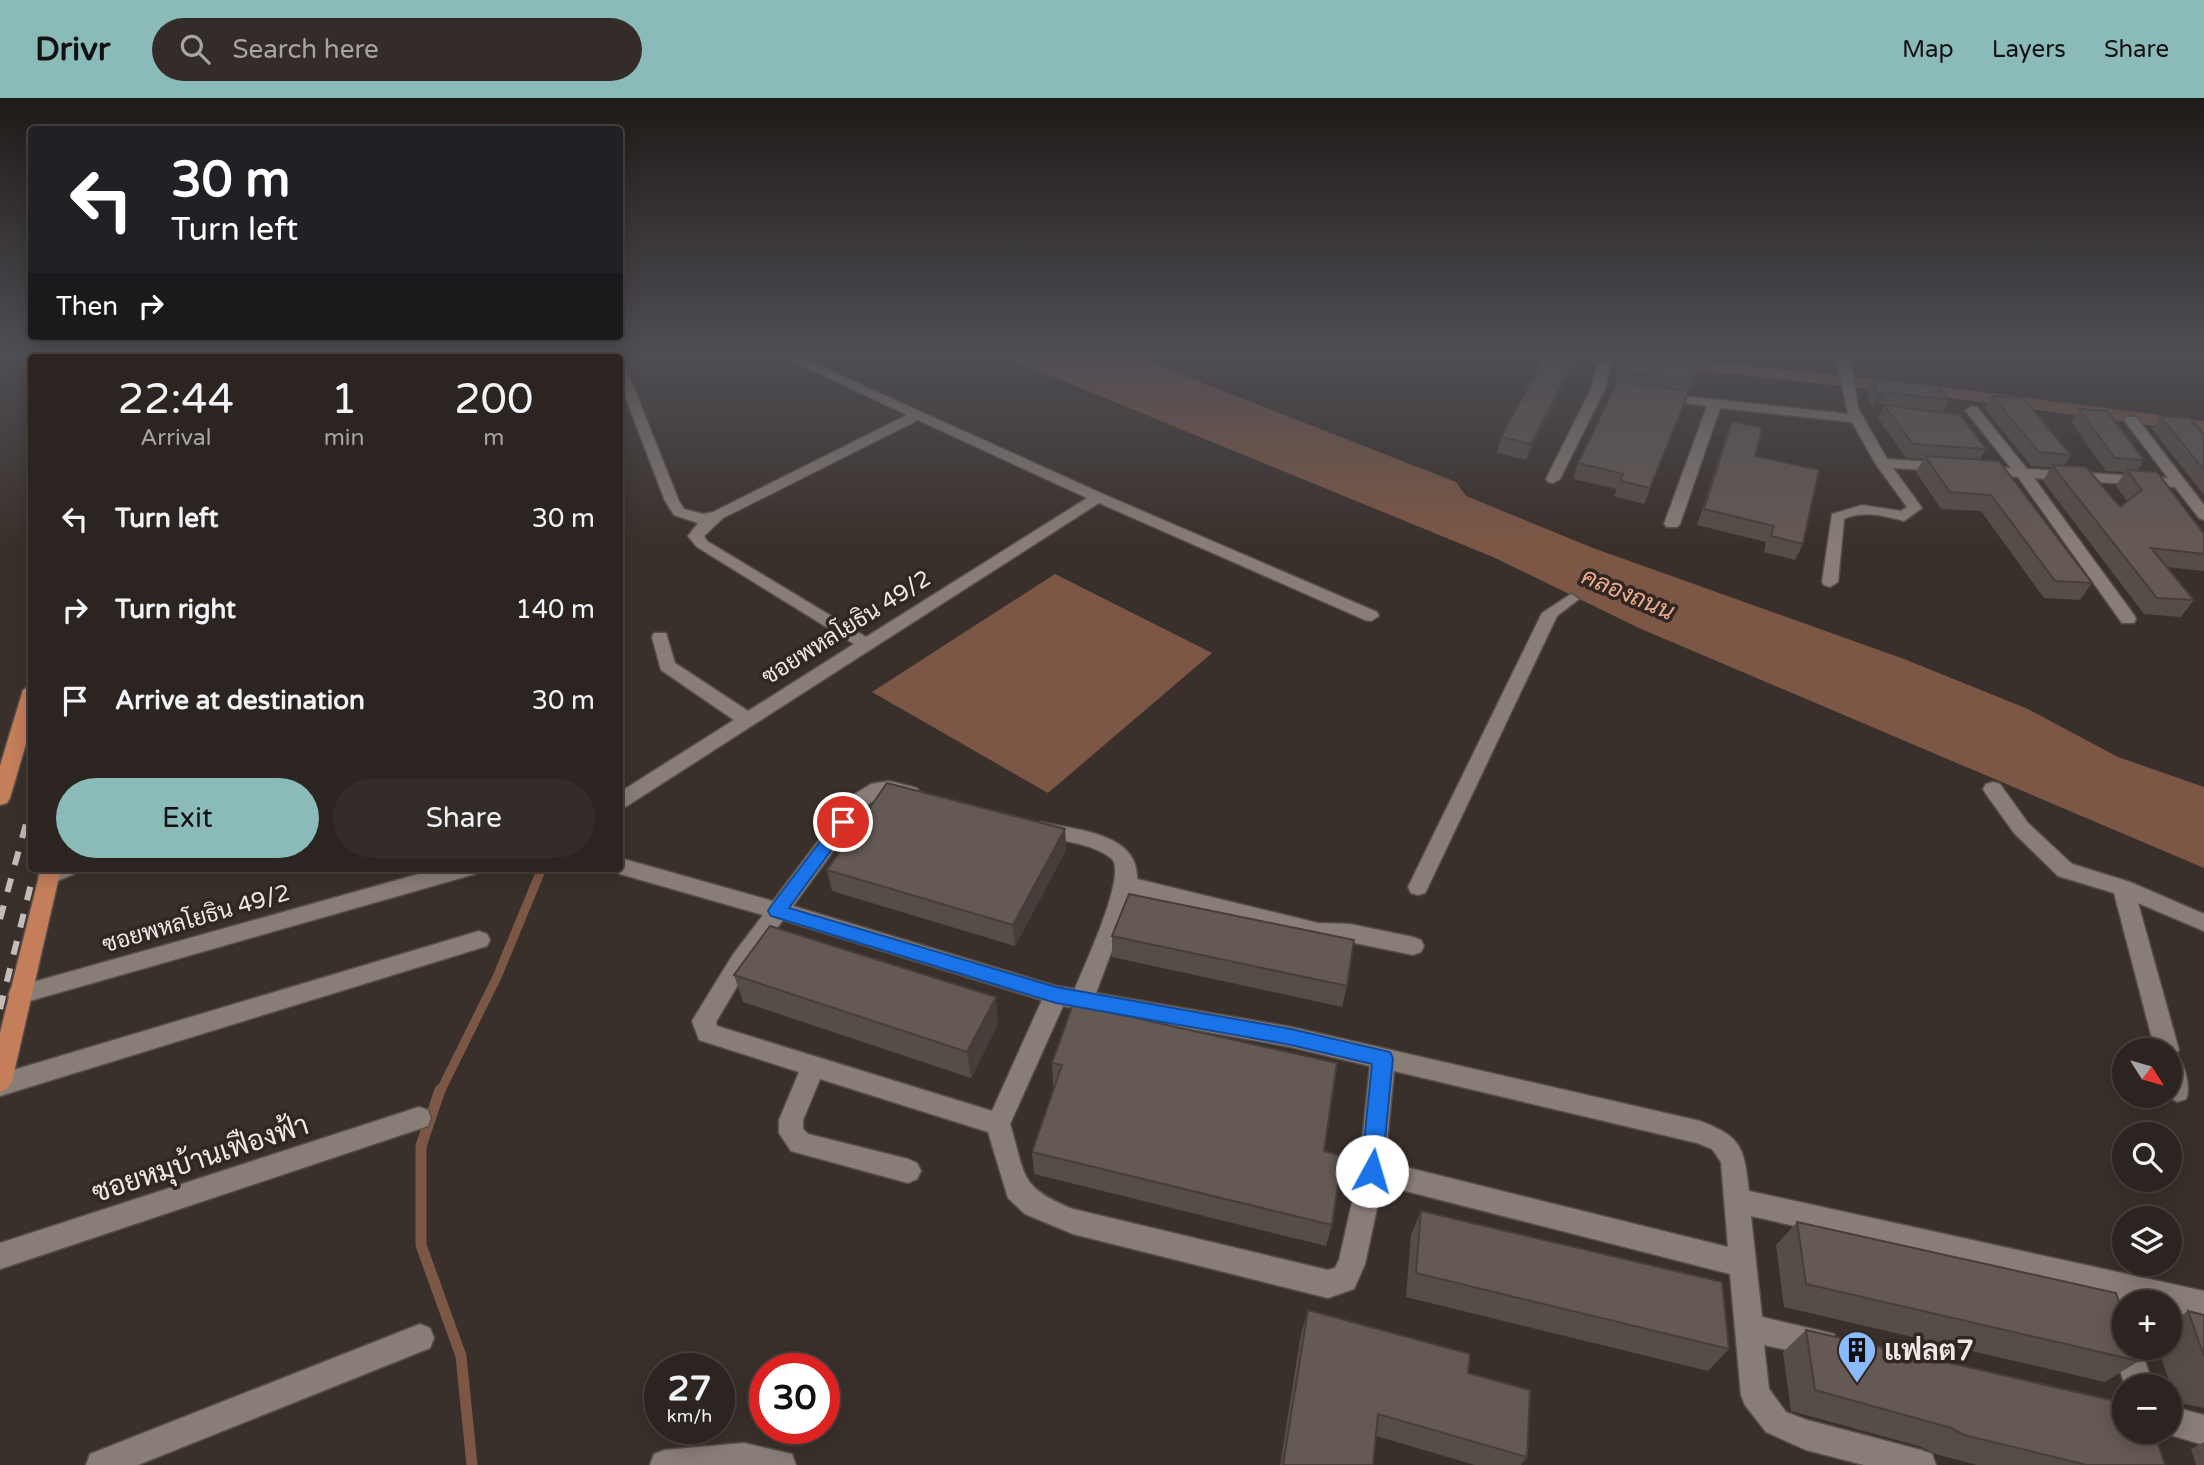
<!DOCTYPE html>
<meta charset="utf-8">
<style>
body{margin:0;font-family:"Varela Round",Sarabun,sans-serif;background:#342c29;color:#f1f3f6;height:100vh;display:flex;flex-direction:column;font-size:26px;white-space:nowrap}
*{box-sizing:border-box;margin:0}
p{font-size:23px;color:#a6a4a5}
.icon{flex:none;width:38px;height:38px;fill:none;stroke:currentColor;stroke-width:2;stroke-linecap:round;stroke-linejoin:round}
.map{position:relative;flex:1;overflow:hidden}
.drawer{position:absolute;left:28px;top:256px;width:595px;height:518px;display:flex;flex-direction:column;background:#2c2420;border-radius:7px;box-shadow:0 4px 18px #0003,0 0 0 2px #48413e}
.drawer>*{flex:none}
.top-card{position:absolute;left:28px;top:28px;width:595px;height:214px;border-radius:7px;box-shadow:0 4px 18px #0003,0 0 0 2px #48413e;background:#202124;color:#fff;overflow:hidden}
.needle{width:46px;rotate:127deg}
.controls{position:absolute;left:2112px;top:940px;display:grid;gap:14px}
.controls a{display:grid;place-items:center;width:70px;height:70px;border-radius:50%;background:#2c2420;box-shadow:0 4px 18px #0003,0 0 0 2px #48413e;font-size:35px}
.speed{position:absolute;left:644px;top:1255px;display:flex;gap:14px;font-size:35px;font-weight:700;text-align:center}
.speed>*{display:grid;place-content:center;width:91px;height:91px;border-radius:50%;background:#2c2420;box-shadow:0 4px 18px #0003,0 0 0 2px #48413e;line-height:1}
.speed small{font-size:18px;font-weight:400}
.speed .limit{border:10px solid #d22;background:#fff;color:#111}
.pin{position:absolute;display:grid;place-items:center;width:60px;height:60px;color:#fff;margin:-30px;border:4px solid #fff;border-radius:50%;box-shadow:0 2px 7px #0007}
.me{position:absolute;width:77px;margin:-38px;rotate:6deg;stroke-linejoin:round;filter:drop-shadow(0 0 5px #0008)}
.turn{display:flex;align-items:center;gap:24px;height:147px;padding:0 28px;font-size:32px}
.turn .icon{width:91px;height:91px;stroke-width:2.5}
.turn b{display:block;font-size:49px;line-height:60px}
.then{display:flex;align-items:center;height:66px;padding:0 28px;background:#0003;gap:14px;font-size:26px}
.eta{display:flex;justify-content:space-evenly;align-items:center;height:119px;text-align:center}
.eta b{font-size:42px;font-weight:600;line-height:49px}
.button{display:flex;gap:14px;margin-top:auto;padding:14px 28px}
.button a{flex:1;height:80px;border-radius:42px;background:#8bbbb9;color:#111;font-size:28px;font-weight:600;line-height:80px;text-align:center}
.button a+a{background:#342c29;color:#f1f3f6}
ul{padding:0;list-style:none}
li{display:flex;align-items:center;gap:21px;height:91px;padding:0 28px}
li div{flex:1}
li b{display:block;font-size:26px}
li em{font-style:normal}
header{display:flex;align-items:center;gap:42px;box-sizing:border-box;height:98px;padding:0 35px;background:#8bbbb9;color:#111}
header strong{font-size:33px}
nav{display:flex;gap:38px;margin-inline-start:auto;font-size:24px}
.search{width:490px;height:63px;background:#342c29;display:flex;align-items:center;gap:18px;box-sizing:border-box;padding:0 24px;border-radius:38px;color:#a6a4a5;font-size:26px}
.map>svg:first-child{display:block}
.water{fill:#7d5745}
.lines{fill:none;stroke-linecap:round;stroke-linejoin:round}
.stream-far1{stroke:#7d5745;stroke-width:9}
.stream{stroke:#7d5745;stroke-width:11}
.canal{fill:#7d5745;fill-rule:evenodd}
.minor-casing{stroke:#574e4a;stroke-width:3}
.primary-casing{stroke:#574e4a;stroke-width:3}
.minor{fill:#897d77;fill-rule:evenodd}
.primary{fill:#c47e5a;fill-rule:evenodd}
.rail-far1{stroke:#c4bdb9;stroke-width:3.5;stroke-dasharray:9 9;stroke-linecap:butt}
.rail{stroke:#c4bdb9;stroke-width:6;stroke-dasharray:14 14;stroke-linecap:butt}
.wall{fill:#574d48}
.shaded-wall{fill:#473e3b}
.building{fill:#655954;stroke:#473e3b;stroke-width:2}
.route{fill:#1a73e8;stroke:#114b97;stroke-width:2}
.labels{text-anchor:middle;stroke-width:7;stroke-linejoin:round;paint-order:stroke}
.street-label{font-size:23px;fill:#efe8e5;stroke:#302622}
.water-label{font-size:24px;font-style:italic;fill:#eeac8e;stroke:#302622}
.near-street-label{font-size:28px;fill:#efe8e5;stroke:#302622}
.near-poi-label{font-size:28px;font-weight:bold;fill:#efe8e5;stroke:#302622;text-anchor:start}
</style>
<header>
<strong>Drivr</strong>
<div class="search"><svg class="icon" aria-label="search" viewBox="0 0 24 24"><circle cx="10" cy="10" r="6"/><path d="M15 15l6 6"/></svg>Search here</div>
<nav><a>Map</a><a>Layers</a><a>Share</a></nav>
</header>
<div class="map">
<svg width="2204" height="1367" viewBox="0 0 2204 1367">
<rect width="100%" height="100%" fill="#3a302b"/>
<!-- water -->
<g class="water">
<path d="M 997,256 L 1129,256 L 1456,384 L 1466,398 L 1593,450 L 1904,561 L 2028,611 L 2118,659 L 2204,689 L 2204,770 L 1639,530 L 1493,459 Z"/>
<path d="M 1055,476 L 1212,555 L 1048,695 L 872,594 Z"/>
</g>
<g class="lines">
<!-- stream-far1 -->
<path class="stream-far1" d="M 440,994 L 497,879 L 540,775"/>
<!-- stream -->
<path class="stream" d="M 440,992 L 421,1048 L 421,1147 L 461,1258 L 472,1367"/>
<!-- canal -->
<path class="canal" d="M 1588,256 L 1640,256 L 1951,290 L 2204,323 L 2204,335 L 1951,300 L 1597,261 Z"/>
<!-- minor casing -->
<g class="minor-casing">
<g id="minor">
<path d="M 777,256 L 793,256 L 1103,396 L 1377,514 L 1379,518 L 1371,523 L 1365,522 L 1099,405 L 627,708 L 620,710 L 620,694 L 734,622 L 661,572 L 652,539 L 654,535 L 666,535 L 675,565 L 748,613 L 854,546 L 697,449 L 688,438 L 698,425 L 674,417 L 665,403 L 620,285 L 620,266 L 626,270 L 679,403 L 684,411 L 703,416 L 713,414 L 907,317 ZM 918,322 L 1087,400 L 866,539 L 707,443 L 704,438 L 723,420 Z"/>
<path d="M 1835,256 L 1847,256 L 1853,274 L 1858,310 L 1887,361 L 1944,365 L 1951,369 L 1944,373 L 1893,370 L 1922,410 L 1904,423 C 1884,418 1864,412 1844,421 L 1838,484 L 1830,489 L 1824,487 L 1822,484 L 1832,416 L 1862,407 L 1901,413 L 1907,409 L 1875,365 L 1852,324 L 1720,310 L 1680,426 L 1677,429 L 1667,429 L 1664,426 L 1707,308 L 1656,301 L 1656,295 L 1848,316 Z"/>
<path d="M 1604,262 L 1610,266 L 1605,291 L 1560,381 L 1553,385 L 1548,384 L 1546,381 L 1591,291 L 1598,266 Z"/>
<path d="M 1972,308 L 1977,309 L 2027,371 L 2168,380 L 2124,322 L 2126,319 L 2136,319 L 2204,407 L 2204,422 L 2199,420 L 2175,389 L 2034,380 L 2134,517 L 2136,521 L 2134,525 L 2122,525 L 2018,379 L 1976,375 L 1974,372 L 1981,368 L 2011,370 L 1965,312 Z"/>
<path d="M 1571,496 L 1579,501 L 1557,518 L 1428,789 L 1425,795 L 1418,797 L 1411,795 L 1408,789 L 1542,515 Z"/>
<path d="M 889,683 L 917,690 L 920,695 L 917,700 L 910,702 L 882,697 L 867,707 L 793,808 L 1056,888 L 1075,891 C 1083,870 1129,774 1111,760 C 1090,744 1057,743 1033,736 L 1030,731 L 1033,726 L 1040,724 C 1074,732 1139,734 1137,781 L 1318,825 L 1350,826 L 1413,839 L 1421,842 L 1424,848 L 1421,854 L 1413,857 L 1350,844 L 1318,843 L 1133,796 L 1096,895 L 1291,929 L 1700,1023 C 1742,1039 1744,1049 1749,1093 L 2204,1193 L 2204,1221 L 2170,1213 L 2170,1204 L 2130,1204 L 1751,1118 L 1762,1219 L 1834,1236 L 1838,1246 L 1834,1256 L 1824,1260 L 1764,1247 L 1769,1291 L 1786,1314 L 1807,1322 L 1921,1352 L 1932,1356 L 1936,1367 L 1864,1367 L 1806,1352 L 1766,1334 L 1745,1307 L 1741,1297 L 1730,1176 L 1382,1087 L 1365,1166 L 1354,1191 L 1328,1200 L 1073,1136 L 1025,1116 L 1008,1100 L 988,1034 L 820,981 L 803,1022 L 803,1031 L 808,1036 L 908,1061 L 917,1065 L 921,1073 L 917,1081 L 908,1085 L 791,1053 L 779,1035 L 779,1022 L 799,974 L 699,942 L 692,923 L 732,858 L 763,817 L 620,776 L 611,770 L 620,770 L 620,760 L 773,803 L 853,697 L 871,686 ZM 783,822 L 1042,902 L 992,1013 L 717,928 L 716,924 L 748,870 ZM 1063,908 L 1291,949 L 1370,968 L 1359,1073 L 1339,1162 L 1335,1170 L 1328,1172 L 1073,1111 C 1019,1089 1026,1079 1010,1026 ZM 1394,973 L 1697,1045 L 1712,1051 L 1721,1064 L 1728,1149 L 1385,1064 Z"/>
<path d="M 1993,684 L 2000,686 L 2028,725 L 2072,766 L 2130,784 L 2204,816 L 2204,833 L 2138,805 L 2179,952 L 2176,957 C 2185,966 2191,989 2186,1001 L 2177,1004 L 2167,998 L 2170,998 L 2170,952 L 2155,952 L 2114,795 L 2058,778 L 2014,735 L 1986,696 L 1983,691 L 1986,686 Z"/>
<path d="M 48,770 L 77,770 L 74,776 L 48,787 L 41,785 L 38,779 L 41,773 Z"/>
<path d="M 440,770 L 478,770 L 475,776 L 468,778 L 19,906 L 11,904 L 8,897 L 11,890 L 19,888 Z"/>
<path d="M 479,833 L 487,836 L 490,842 L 487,848 L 0,998 L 0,976 Z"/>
<path d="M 419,1009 L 428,1012 L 431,1020 L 428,1028 L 0,1171 L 0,1145 Z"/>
<path d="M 420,1226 L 430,1230 L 434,1240 L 430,1250 L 138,1367 L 86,1367 L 90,1356 Z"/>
<path d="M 2124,1237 L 2124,1250 L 2141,1250 L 2153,1288 L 2125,1288 L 2113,1250 L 2117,1240 Z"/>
<path d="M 2170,1308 L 2204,1317 L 2204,1347 L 2160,1334 L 2170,1334 Z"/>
<path d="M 744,1345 L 792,1356 L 796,1367 L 650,1367 L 654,1356 L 665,1352 Z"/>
</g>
</g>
<!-- primary casing -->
<g class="primary-casing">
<g id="primary">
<path d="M 123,256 L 135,256 L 134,259 L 122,259 Z"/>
<path d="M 164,256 L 176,256 L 175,259 L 163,259 Z"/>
<path d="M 32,586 L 32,625 L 10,700 L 7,705 L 0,707 L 0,668 L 23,592 Z"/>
<path d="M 41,770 L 61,770 L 12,983 L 8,990 L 0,994 L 0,935 Z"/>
</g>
</g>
<!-- minor -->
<use href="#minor" class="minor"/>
<!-- primary -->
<use href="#primary" class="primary"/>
<!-- rail-far1 -->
<g class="rail-far1">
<path d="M 162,256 L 162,259"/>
<path d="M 150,259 L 151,256"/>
</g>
<!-- rail -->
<g class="rail">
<path d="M 0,821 L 32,704"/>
<path d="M 0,911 L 35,770"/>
</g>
</g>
<!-- wall -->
<g class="wall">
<path d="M 1619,261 L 1694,282 L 1644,406 L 1614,398 L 1617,391 L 1573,381 L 1578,365 L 1616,286 L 1615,273 Z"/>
<path d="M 1574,268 L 1526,362 L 1497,355 L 1501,339 Z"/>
<path d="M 1872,281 L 1949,302 L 1942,315 L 1986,351 L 1980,361 L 2092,485 L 2080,502 L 2044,500 L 1981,413 L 1941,411 L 1916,374 L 1923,361 L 1906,360 L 1878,320 L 1884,307 L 1878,306 L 1872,310 L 1866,293 Z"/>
<path d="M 1992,298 L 2071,357 L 2064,368 L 2120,409 L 2127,403 L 2116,388 L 2125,374 L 2106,373 L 2071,324 L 2079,311 L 2144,362 L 2137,373 L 2204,436 L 2204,473 L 2167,469 L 2194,502 L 2181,519 L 2144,516 L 2043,383 L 2051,369 L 2031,368 L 1985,311 Z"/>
<path d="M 2160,318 L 2204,337 L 2204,397 L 2152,331 Z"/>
<path d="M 1732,323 L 1755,358 L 1803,446 L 1795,462 L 1764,454 L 1766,444 L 1697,427 L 1726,338 Z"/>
<path d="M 1065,731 L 1066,752 L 1015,848 L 832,793 L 827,772 Z"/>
<path d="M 1112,838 L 1347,888 L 1342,909 L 1112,859 Z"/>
<path d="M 734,877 L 998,926 L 971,980 L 743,904 Z"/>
<path d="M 1073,906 L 1324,1053 L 1332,1127 L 1326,1148 L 1034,1076 L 1032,1054 L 1055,988 L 1053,987 L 1052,965 Z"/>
<path d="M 1421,1113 L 1729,1251 L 1708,1273 L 1406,1199 L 1411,1137 Z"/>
<path d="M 1797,1124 L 2139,1263 L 2105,1284 L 1784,1209 L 1776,1147 Z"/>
<path d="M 1308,1212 L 1468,1275 L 1527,1359 L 1521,1367 L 1475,1367 L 1376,1338 L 1373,1367 L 1280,1367 L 1301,1235 Z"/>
<path d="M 2188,1213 L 2204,1217 L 2204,1310 L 2176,1304 L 2158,1250 L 2170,1250 L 2170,1225 Z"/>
<path d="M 1806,1232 L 2165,1367 L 1977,1367 L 1935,1356 L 1922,1349 L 1791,1313 L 1783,1254 Z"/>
<path d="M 2204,1344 L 2204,1367 L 2196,1367 L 2191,1351 Z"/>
</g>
<!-- shaded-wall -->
<g class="shaded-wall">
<path d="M 1577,256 L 1574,268 L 1526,362 L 1531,346 Z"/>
<path d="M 1885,294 L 1878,306 L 1872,310 L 1878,297 Z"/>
<path d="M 1065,731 L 1066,752 L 1015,848 L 1013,827 Z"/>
<path d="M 996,899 L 998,926 L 971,980 L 967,954 Z"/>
</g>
<!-- building -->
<g class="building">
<path d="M 1546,256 L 1577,256 L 1531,346 L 1501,339 Z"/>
<path d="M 1619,261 L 1699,269 L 1693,282 L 1620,274 Z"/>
<path d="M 1872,281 L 1938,288 L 1949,302 L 1885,294 L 1878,297 Z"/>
<path d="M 1617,284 L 1689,293 L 1650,390 L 1620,383 L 1623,376 L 1578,365 Z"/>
<path d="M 1992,298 L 2023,300 L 2071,357 L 2039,354 Z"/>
<path d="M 1884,307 L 1960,317 L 1986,351 L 1913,346 Z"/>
<path d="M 2079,311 L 2107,313 L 2144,362 L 2115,360 Z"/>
<path d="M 2160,318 L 2190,320 L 2204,337 L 2204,372 Z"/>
<path d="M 1732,323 L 1762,330 L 1755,358 L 1819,372 L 1803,446 L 1771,438 L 1774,428 L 1704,411 Z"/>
<path d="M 1925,358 L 1999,363 L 2092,485 L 2055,483 L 1991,397 L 1950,394 Z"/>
<path d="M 2052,367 L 2086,369 L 2120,409 L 2142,392 L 2127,372 L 2157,374 L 2204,436 L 2204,456 L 2151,450 L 2194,502 L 2157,500 Z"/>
<path d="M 887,685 L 1065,731 L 1013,827 L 827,772 Z"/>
<path d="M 1129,796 L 1354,842 L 1347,888 L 1112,838 Z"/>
<path d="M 770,828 L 996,899 L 967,954 L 734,877 Z"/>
<path d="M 1073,906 L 1337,965 L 1324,1053 L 1342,1058 L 1332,1127 L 1032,1054 L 1062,967 L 1052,965 Z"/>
<path d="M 1421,1113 L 1722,1184 L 1729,1251 L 1416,1175 Z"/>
<path d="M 1797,1124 L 2116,1195 L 2124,1219 L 2124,1250 L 2134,1250 L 2139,1263 L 1806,1186 Z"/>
<path d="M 1308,1212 L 1470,1256 L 1468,1275 L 1530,1292 L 1527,1359 L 1378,1316 L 1373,1367 L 1283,1367 Z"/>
<path d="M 2188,1213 L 2204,1217 L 2204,1258 Z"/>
<path d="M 1806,1232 L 2124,1305 L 2124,1334 L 2154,1334 L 2165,1367 L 2087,1367 L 1964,1337 L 1951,1330 L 1815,1292 Z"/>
</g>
<!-- sky -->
<linearGradient id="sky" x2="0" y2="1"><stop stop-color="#201a18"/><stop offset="0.57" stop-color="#4f4e55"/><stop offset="1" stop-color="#4f4e55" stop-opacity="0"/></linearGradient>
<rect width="2204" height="447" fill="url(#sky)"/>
<!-- route -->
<path class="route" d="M 843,718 L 849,720 L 852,724 L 849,728 L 789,810 L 1056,889 L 1291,931 L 1390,954 L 1393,960 L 1382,1073 L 1379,1080 L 1372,1083 L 1364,1080 L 1361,1073 L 1372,966 L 1291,947 L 1056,905 L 771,818 L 768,813 L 771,808 L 838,720 Z"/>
<!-- icons -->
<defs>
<g id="building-pin" transform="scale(2.0125)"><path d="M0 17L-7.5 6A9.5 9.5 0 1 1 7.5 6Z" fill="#89bafc" stroke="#302622"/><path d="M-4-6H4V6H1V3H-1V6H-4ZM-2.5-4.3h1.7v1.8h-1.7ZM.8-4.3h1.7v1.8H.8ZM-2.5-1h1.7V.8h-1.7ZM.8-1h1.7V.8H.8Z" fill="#111"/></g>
</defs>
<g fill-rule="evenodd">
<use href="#building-pin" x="1857" y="1252"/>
</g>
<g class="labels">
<!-- street labels -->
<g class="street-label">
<text transform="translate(846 529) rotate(-32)" y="8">ซอยพหลโยธิน 49/2</text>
<text transform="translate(196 820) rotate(-16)" y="8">ซอยพหลโยธิน 49/2</text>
</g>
<!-- water labels -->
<g class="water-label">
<text transform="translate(1628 496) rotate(23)" y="8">คลองถนน</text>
</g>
<!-- near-street labels -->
<g class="near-street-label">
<text transform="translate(200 1060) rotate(-18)" y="10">ซอยหมุบ้านเฟืองฟ้า</text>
</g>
<!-- near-poi labels -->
<g class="near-poi-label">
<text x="1884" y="1262">แฟลต7</text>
</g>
</g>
</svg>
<div class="controls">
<a><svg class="needle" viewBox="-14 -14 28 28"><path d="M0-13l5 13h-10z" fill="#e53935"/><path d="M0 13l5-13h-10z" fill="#a6a4a5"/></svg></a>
<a><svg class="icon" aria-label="search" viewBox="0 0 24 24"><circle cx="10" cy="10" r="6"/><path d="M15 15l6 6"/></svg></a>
<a><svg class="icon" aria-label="layers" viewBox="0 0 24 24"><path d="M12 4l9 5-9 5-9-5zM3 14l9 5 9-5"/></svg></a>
<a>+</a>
<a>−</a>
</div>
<div class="speed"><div>27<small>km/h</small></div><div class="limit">30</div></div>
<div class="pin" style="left:843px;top:724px;background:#d93025"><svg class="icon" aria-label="arrive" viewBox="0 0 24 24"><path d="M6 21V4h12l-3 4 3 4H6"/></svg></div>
<svg class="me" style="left:1372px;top:1073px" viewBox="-20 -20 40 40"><circle r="19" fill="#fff"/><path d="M0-13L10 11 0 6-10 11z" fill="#1a73e8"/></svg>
<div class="top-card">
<div class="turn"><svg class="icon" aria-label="left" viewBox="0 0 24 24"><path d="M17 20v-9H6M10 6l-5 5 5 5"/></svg><div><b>30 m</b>Turn left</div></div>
<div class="then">Then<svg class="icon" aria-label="right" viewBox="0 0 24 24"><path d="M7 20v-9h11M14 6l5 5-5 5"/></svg></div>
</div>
<section class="drawer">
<div class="eta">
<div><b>22:44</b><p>Arrival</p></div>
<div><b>1</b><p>min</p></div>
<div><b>200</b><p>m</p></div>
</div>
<ul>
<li><svg class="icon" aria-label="left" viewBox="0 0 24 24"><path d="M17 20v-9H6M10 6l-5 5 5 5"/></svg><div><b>Turn left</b></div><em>30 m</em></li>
<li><svg class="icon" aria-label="right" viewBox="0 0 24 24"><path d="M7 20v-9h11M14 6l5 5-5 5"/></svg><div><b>Turn right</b></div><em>140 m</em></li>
<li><svg class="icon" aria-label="arrive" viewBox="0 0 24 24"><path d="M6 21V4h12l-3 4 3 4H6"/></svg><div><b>Arrive at destination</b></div><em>30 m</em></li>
</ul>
<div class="button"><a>Exit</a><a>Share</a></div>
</section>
</div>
